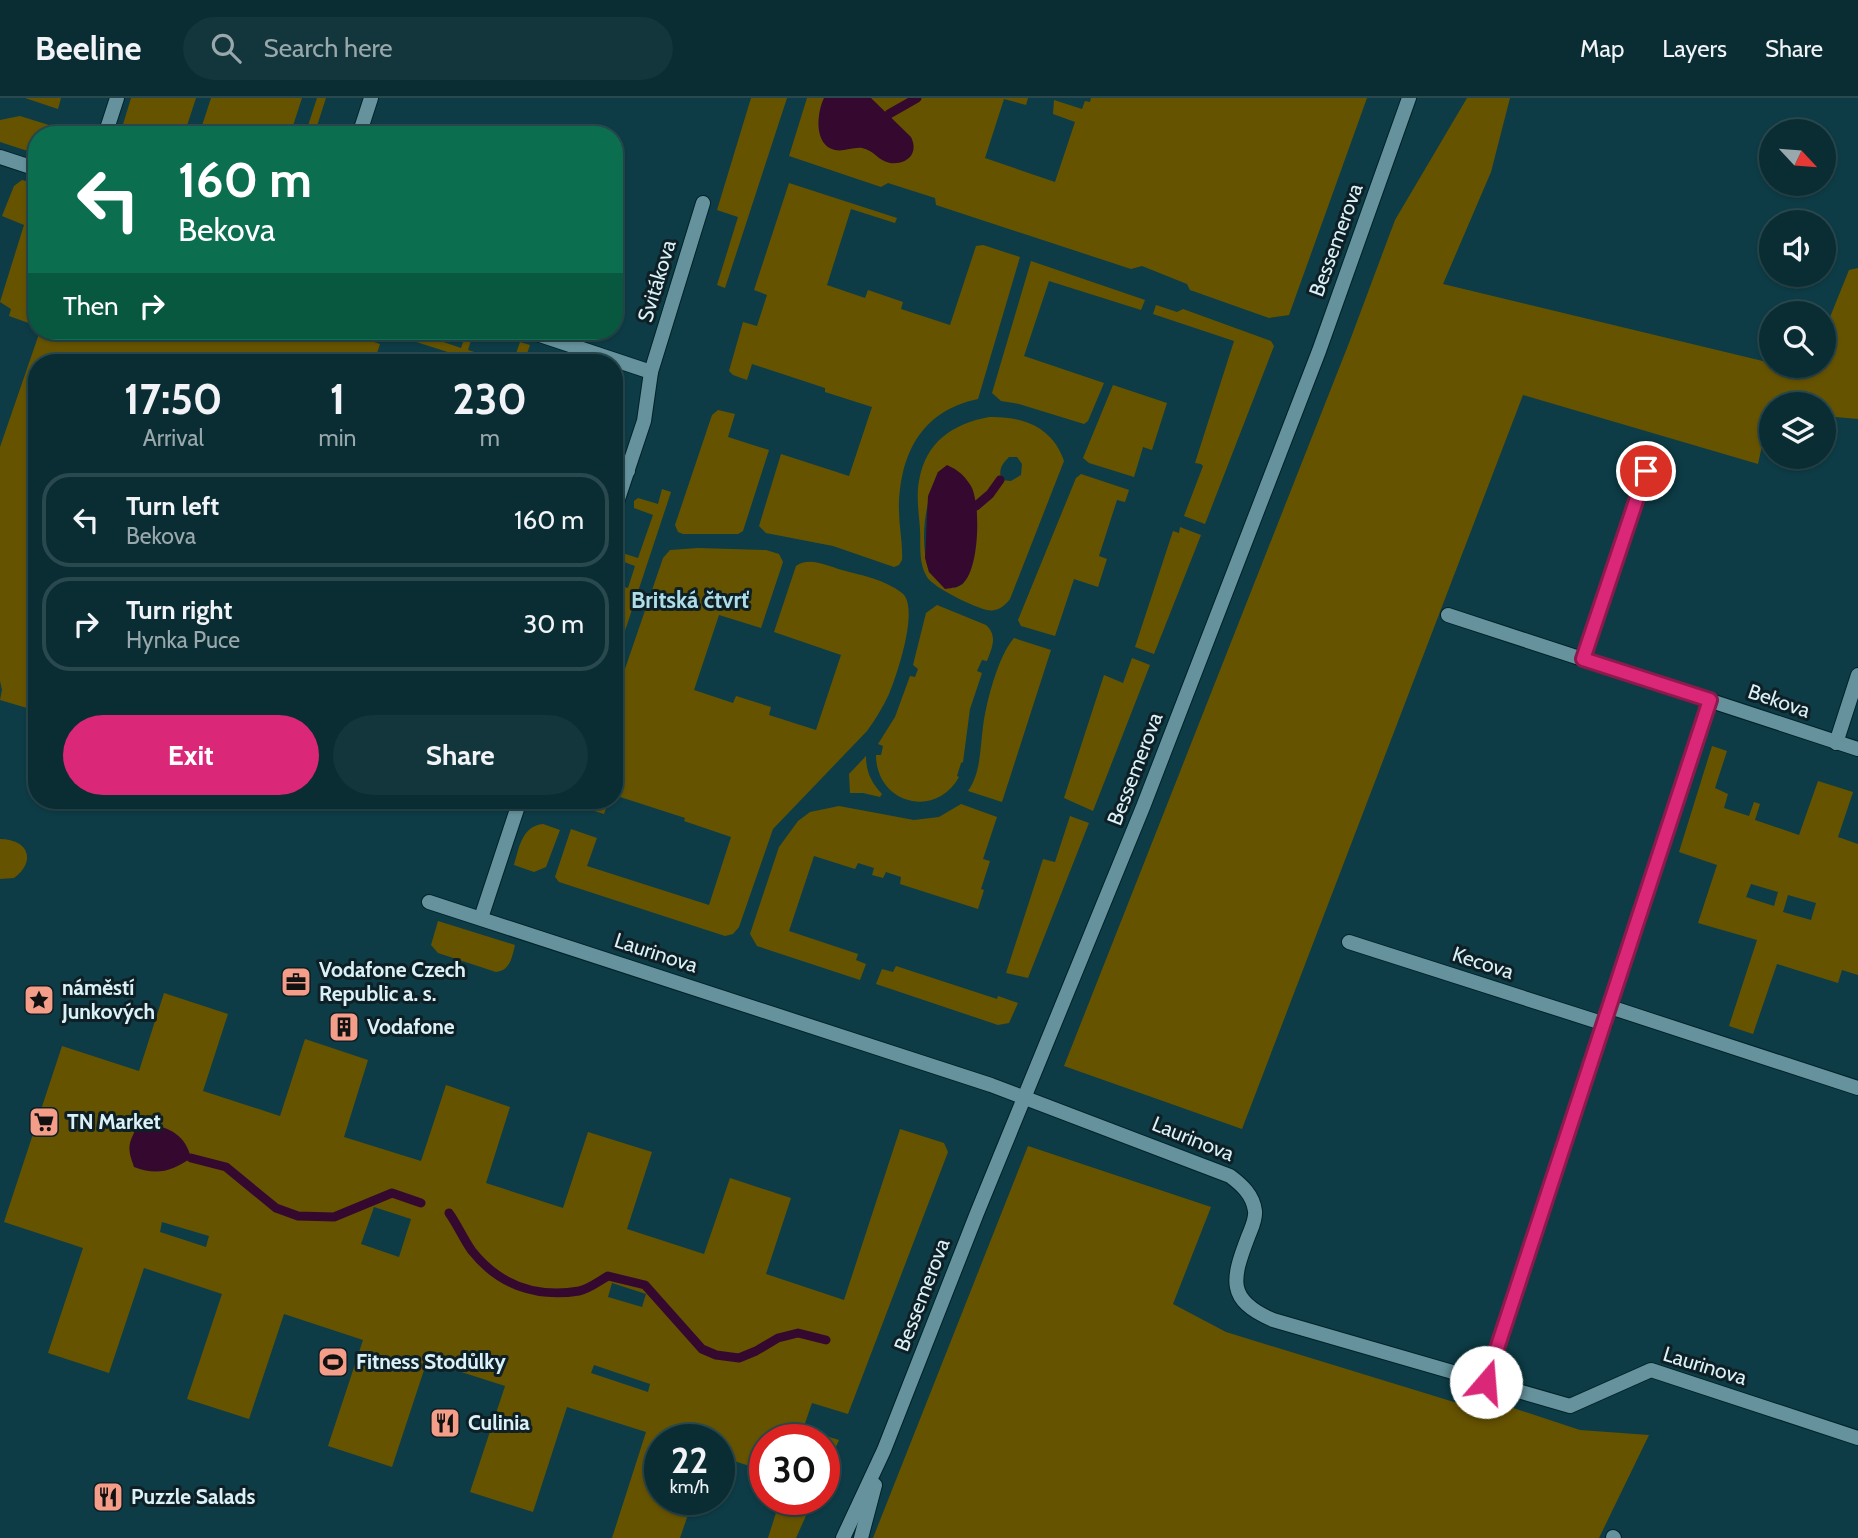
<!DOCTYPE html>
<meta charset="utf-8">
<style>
body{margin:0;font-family:Cabin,sans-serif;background:#13353c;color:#f1f3f6;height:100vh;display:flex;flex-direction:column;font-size:26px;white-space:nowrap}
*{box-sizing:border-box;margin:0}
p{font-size:23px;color:#99a8ac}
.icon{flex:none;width:38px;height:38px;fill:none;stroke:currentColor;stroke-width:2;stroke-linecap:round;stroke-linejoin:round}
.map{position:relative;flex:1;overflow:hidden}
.details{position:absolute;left:28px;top:256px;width:595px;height:455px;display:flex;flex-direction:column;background:#0a2d34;border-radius:28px;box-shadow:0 2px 5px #0004,0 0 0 2px #2a494f}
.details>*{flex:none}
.guide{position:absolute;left:28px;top:28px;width:595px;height:214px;border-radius:28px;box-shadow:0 2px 5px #0004,0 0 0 2px #2a494f;background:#0b6e4f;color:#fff;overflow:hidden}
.needle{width:46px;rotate:116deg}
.controls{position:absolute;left:1759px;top:21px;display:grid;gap:14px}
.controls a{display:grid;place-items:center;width:77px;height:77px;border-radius:50%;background:#0a2d34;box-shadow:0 2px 5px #0004,0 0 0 2px #2a494f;font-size:35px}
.speed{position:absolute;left:644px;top:1326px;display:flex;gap:14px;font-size:35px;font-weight:700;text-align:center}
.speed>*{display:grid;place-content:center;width:91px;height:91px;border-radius:50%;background:#0a2d34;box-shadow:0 2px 5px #0004,0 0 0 2px #2a494f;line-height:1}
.speed small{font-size:18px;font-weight:400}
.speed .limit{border:10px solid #d22;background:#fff;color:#111}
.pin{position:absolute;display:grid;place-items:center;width:60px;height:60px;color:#fff;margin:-30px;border:4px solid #fff;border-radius:50%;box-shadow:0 2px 7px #0007}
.me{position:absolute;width:77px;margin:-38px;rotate:18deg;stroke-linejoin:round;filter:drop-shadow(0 0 5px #0008)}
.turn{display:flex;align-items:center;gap:24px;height:147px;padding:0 35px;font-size:32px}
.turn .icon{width:91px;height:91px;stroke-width:2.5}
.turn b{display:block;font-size:49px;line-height:60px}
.then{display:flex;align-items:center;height:66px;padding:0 35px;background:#0003;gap:14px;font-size:26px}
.eta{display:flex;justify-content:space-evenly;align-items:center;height:119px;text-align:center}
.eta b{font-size:42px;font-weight:700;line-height:49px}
.primary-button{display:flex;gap:14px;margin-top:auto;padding:14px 35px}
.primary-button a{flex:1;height:80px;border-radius:42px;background:#db2777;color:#fff;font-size:28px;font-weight:700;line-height:80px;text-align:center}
.primary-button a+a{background:#13353c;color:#f1f3f6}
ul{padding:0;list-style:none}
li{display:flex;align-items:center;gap:21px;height:94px;margin:0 14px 10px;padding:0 21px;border:4px solid #2a494f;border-radius:28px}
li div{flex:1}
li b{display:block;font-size:26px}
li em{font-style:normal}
header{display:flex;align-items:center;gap:42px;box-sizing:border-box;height:98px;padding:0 35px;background:#0a2d34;border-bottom:2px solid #2a494f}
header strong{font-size:33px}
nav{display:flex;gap:38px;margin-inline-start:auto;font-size:24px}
.search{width:490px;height:63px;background:#13353c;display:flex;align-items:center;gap:18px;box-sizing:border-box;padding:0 24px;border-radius:38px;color:#99a8ac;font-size:26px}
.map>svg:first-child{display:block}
.green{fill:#665300;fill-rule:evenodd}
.water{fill:#35092f}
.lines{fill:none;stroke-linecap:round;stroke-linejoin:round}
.stream{stroke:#35092f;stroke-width:9}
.service-casing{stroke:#002229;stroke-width:16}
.minor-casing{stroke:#002229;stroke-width:16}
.service{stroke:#65929c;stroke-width:14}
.minor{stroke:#65929c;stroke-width:14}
.route-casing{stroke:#8e194d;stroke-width:18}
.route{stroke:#db2777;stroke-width:12}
.labels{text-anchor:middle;stroke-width:6;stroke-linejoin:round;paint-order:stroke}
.street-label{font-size:21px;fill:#daf1f7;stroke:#0e2025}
.poi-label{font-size:21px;font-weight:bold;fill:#daf1f7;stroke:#0e2025;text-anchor:start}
.neighbourhood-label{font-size:23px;font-weight:bold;fill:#aedde8;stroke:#0e2025}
</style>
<header>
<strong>Beeline</strong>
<div class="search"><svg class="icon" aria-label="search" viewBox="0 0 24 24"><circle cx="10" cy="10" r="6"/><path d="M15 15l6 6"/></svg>Search here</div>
<nav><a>Map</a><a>Layers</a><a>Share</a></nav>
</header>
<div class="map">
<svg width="1858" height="1440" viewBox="0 0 1858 1440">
<rect width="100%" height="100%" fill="#0d3c46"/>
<!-- green -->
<g class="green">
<path d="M 25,0 L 61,0 L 58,11 Z"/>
<path d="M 131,0 L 196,0 L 184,37 L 133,37 L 121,33 Z"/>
<path d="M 211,0 L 302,0 L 290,37 L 199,37 Z"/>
<path d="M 317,0 L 326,0 L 316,31 L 334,37 L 305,37 Z"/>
<path d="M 751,0 L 787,0 L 725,190 L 717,187 L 738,119 L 717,112 Z"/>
<path d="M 807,0 L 1028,0 L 1026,7 L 1004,1 L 985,60 L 1055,84 L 1075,24 L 1053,16 L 1054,2 L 1082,11 L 1085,3 L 1090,4 L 1091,0 L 1367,0 L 1289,217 L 1269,220 L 1190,192 L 1187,186 L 1142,168 L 1131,171 L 936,107 L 935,100 L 888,85 L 881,89 L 789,58 Z"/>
<path d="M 1467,0 L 1510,0 L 1491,74 L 1443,186 L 1771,265 L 1771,268 L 1807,274 L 1809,268 L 1824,268 L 1824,234 L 1849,172 L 1858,170 L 1858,321 L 1824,318 L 1824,306 L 1771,306 L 1758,366 L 1523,297 L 1242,1031 L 1064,968 L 1349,245 L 1395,122 Z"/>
<path d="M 20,18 L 52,28 L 49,37 L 37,37 L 37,56 L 0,44 L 0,22 Z"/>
<path d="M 22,82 L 37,86 L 37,228 L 9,218 L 11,211 L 0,204 L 24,127 L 2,118 L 14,88 Z"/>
<path d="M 789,85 L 897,120 L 895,125 L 851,111 L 827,187 L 865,200 L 868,192 L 903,204 L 901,211 L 950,227 L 976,148 L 983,147 L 1020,159 L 978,301 C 920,313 899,358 899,413 C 899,429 903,446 902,462 L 899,467 L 894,469 L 833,448 L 766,435 L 759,428 L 781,356 L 849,378 L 872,309 L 825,294 L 825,290 L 752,266 L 747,282 L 733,277 L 729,273 L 743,224 L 757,228 L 767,197 L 754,192 Z"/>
<path d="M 1031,163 L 1145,202 L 1141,212 L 1049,183 L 1024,258 L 1104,285 L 1088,323 L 1084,326 L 1019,306 L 1001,303 L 992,295 Z"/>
<path d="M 1156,207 L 1177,214 L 1183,211 L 1271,243 L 1274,248 L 1205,426 L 1184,418 L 1203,368 L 1201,366 L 1195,365 L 1234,243 L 1153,216 Z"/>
<path d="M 40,233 L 340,233 L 380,246 L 374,264 L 37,264 L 37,613 L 0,602 L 2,592 L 0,583 L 0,349 Z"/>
<path d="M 382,233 L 418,233 L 417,235 L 461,250 L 467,233 L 474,233 L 468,252 L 506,264 L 479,264 Z"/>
<path d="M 520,244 L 530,247 L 524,264 L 513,264 Z"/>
<path d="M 1113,287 L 1167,305 L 1152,352 L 1143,349 L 1134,379 L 1089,365 L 1083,360 Z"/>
<path d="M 718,312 L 735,316 L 728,339 L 769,352 L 743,433 L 738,436 L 683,436 L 678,434 L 675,427 L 712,317 Z"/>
<path d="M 989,319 C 1022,318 1053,329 1064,363 L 1010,501 C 1005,508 997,514 987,512 C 974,509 934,490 927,479 C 918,465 921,446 920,431 C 919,416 916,398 919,383 C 926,343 953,326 989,319 ZM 1009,359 L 1017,359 L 1022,366 L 1021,377 L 1011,383 L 1001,382 C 999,371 1001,367 1009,359 ZM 938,374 L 972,390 L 977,416 L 969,475 L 963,486 L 955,490 L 929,474 C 919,441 925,405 938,374 Z"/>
<path d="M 1081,376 L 1129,392 L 1125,404 L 1117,402 L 1099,458 L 1107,461 L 1098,489 L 1074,481 L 1055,538 L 1021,528 L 1018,522 L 1076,380 Z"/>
<path d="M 662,391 L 671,394 L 614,566 L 614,533 L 619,520 L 614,518 L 614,486 L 628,490 L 635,468 L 616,461 L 615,457 L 619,454 L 638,460 L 653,417 L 634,410 L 634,403 L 638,400 L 658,406 Z"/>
<path d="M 1180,429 L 1201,437 L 1154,556 L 1135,549 L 1173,433 L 1179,435 Z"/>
<path d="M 698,450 L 766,452 L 779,456 L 783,464 L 761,530 L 719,517 L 694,592 L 733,605 L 736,598 L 771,609 L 769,617 L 816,632 L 841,557 L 774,534 L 796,468 C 809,458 828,468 842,472 C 861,477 886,482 902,495 C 920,509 897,577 889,596 C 883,609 875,622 867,633 L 773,731 L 739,829 L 733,836 L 725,838 L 559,784 L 555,779 L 571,731 L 597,740 L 587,768 L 709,807 L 731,739 L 684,723 L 685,720 L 614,697 L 614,603 L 663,460 L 670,452 Z"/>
<path d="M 937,507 L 986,527 C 998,538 992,550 987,563 L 982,562 L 977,573 L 982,575 L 970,611 L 963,664 L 961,665 L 957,678 L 959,679 C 935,722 876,705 876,657 L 881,657 L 883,648 L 878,646 L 895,619 L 910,578 L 915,579 L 918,571 L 913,567 L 926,515 Z"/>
<path d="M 1014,540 L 1051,552 L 1002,704 L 968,693 C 981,675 980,650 983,629 C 986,605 998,558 1014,540 Z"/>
<path d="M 1132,560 L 1150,567 L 1093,713 L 1064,700 L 1104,577 L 1123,585 Z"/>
<path d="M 1712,648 L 1727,653 L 1715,690 L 1728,696 L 1724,710 L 1749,718 L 1754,704 L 1760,706 L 1755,722 L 1799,737 L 1818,683 L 1853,694 L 1838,739 L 1858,746 L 1858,877 L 1842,872 L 1838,885 L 1777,866 L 1753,936 L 1729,928 L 1757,842 L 1698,825 L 1717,767 L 1679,754 ZM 1751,786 L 1778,794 L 1774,808 L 1746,799 ZM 1788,797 L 1816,805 L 1811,822 L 1783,814 Z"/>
<path d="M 866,658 C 866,674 871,684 882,696 L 880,699 L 863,695 L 850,695 L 849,676 Z"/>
<path d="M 581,702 L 609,702 L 604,716 L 578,708 Z"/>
<path d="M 961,706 L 997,719 L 983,761 L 990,763 L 981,791 L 984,792 L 978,811 L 900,786 L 901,779 L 886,774 L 883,780 L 872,777 L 874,770 L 858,765 L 855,771 L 814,758 L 789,833 L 858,856 L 856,862 L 866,866 L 860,882 L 757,848 L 750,836 L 779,749 L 798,723 L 810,714 L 839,708 L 914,722 L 939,719 Z"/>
<path d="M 1070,718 L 1089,725 L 1028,880 L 1006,875 L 1043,761 L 1055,764 Z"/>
<path d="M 543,726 L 560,732 L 546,769 L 534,774 L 514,767 C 519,750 522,728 543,726 Z"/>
<path d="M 0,741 C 28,741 37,763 14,780 L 0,781 Z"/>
<path d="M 438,823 L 515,847 C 512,859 510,873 496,874 L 438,855 L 431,847 Z"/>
<path d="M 896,868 L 997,901 L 998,898 L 1018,905 L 1009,925 L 998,927 L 876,886 L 882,871 L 893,874 Z"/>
<path d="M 164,895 L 228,916 L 203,993 L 280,1018 L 305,941 L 368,962 L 344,1039 L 421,1063 L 446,987 L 510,1009 L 486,1085 L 563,1110 L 588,1034 L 652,1054 L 627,1131 L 704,1156 L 730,1080 L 791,1100 L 766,1176 L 844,1202 L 900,1031 L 944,1045 L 948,1054 L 848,1316 L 812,1305 L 803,1331 L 839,1342 L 824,1375 L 824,1342 L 798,1342 L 801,1332 L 796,1330 L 794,1342 L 765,1342 L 765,1373 L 719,1358 L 719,1342 L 660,1342 L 660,1402 L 693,1402 L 680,1440 L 612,1440 L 646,1334 L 567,1309 L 533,1414 L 470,1394 L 505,1288 L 427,1263 L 392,1369 L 328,1348 L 363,1242 L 284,1216 L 249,1321 L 187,1301 L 222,1196 L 144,1170 L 109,1275 L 48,1255 L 83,1150 L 4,1124 L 62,948 L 139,973 ZM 374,1109 L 411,1121 L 399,1159 L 361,1146 ZM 162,1124 L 209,1138 L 206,1149 L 160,1134 ZM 612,1185 L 646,1196 L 642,1209 L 608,1199 ZM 594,1267 L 650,1286 L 648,1294 L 591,1275 Z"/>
<path d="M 1028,1048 L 1211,1109 L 1173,1206 L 1226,1234 L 1493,1316 L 1498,1305 L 1580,1332 L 1649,1337 L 1599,1440 L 873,1440 Z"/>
<path d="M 780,1402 L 813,1402 L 796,1440 L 768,1440 Z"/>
</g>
<!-- water -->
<g class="water">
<path d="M 824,0 L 871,0 L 911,39 C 919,55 908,67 890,65 C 878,63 874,52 862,50 C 853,49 843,54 835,52 C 813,47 817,14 824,0 Z"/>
<path d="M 947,367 C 958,372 964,377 971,388 C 981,407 979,466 965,483 C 960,489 953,490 945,491 L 929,474 L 925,460 L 928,398 L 938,374 Z"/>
<path d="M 149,1026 C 171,1030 185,1037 191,1060 C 172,1073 157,1078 134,1069 C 127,1050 128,1046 137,1029 Z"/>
</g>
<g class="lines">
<!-- stream -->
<g class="stream">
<path d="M 889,16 L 917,0"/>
<path d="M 976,408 L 990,396 L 1000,382"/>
<path d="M 191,1060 L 226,1069 L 276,1110 L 298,1118 L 334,1119 L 392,1095 L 421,1105"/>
<path d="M 449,1115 C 457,1126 464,1142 472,1153 C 499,1187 536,1200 579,1193 C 589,1191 599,1183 608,1178 L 645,1187 L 702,1251 L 716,1257 L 739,1260 L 756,1253 L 778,1240 L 798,1235 L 826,1242"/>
</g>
<!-- service casing -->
<g class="service-casing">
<g id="service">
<path d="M 614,369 L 628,373"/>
<path d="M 1613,1439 L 1614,1440"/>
</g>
</g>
<!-- minor casing -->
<g class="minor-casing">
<g id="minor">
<path d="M 105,37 L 117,0"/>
<path d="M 359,37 L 371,0"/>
<path d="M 0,59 L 37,71"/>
<path d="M 528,233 L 651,274"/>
<path d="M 614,413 L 644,323 L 651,274 L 703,105"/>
<path d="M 1448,517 L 1858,651"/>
<path d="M 1583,561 L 1646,373"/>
<path d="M 1836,645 L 1858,577"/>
<path d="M 429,804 L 991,987 L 1230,1078 C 1242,1087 1253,1097 1255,1113 C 1256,1122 1251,1131 1248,1139 C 1232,1181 1226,1202 1273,1222 L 1570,1308 L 1651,1272 L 1858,1340"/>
<path d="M 481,820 L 520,702"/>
<path d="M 1349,844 L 1605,926"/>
<path d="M 1610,909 L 1858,990"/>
<path d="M 1486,1284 L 1710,602"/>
<path d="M 843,1440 L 884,1352 L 977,1115 L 1143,709 L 1319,253 L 1409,0"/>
<path d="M 861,1440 L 875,1387"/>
</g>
</g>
<!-- service -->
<use href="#service" class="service"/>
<!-- minor -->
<use href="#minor" class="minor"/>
</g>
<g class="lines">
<!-- route casing -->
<g class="route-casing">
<path id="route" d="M 1486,1284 L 1710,602 L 1583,561 L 1646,373"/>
</g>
<!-- route -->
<use href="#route" class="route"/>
</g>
<!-- icons -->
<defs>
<g id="office-square" transform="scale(1.575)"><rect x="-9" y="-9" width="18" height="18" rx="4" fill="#f49e8a" stroke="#0e2025"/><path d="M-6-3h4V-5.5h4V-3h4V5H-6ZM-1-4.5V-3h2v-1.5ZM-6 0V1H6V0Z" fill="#111"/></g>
<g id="sight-square" transform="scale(1.575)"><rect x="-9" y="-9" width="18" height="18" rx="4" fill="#f49e8a" stroke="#0e2025"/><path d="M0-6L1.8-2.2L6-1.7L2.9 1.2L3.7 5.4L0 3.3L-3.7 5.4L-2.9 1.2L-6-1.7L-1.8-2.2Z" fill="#111"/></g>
<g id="building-square" transform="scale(1.575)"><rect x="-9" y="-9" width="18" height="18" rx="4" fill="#f49e8a" stroke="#0e2025"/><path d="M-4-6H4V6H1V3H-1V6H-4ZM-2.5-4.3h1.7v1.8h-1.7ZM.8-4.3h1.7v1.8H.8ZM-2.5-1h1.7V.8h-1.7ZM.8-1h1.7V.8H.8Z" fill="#111"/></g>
<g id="supermarket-square" transform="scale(1.575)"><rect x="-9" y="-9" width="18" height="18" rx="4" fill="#f49e8a" stroke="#0e2025"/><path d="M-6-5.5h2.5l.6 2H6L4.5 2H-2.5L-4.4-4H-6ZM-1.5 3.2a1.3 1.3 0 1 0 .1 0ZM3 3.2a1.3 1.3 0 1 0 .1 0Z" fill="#111"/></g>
<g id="stadium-square" transform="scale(1.575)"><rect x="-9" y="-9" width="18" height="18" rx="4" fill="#f49e8a" stroke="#0e2025"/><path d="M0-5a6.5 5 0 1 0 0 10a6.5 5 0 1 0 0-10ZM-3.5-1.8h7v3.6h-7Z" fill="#111"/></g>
<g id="restaurant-square" transform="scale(1.575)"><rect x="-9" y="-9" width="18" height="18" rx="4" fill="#f49e8a" stroke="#0e2025"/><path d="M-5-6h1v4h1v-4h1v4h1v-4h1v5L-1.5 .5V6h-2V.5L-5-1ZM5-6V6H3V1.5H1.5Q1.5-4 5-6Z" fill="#111"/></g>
</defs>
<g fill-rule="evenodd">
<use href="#office-square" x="296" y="884"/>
<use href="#sight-square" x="39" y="902"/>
<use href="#building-square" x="344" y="929"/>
<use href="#supermarket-square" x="44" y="1024"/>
<use href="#stadium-square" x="333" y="1264"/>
<use href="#restaurant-square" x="445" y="1325"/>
<use href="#restaurant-square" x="108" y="1399"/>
</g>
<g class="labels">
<!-- street labels -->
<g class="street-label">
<text transform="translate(1336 142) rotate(-70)" y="7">Bessemerova</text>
<text transform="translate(657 183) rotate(-73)" y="7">Svitákova</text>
<text transform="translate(1779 603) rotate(19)" y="7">Bekova</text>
<text transform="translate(1135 671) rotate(-69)" y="7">Bessemerova</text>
<text transform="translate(656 855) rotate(18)" y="7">Laurinova</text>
<text transform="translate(1483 865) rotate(18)" y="7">Kecova</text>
<text transform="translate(1193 1041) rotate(22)" y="7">Laurinova</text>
<text transform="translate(922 1197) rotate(-69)" y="7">Bessemerova</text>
<text transform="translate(1705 1268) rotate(17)" y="7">Laurinova</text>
</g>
<!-- poi labels -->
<g class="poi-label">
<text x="319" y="879">Vodafone Czech<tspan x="319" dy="24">Republic a. s.</tspan></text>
<text x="62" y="897">náměstí<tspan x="62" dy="24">Junkových</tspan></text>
<text x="367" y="936">Vodafone</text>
<text x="67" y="1031">TN Market</text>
<text x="356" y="1271">Fitness Stodůlky</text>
<text x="468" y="1332">Culinia</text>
<text x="131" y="1406">Puzzle Salads</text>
</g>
<!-- neighbourhood labels -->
<g class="neighbourhood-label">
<text x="690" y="510">Britská čtvrť</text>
</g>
</g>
</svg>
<div class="controls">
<a><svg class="needle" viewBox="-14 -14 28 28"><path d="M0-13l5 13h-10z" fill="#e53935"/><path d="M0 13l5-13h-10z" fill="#99a8ac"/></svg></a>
<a><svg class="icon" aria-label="sound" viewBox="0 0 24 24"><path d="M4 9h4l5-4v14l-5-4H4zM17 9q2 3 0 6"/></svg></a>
<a><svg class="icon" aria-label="search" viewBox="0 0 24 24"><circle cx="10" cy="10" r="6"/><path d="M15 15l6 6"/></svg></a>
<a><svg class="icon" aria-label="layers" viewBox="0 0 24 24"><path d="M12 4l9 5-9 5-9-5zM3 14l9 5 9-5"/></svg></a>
</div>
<div class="speed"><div>22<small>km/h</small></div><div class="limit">30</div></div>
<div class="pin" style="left:1646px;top:373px;background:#d93025"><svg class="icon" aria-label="arrive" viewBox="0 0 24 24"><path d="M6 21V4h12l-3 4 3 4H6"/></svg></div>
<svg class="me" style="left:1486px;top:1284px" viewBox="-20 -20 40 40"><circle r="19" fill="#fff"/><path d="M0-13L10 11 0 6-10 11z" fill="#db2777"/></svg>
<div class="guide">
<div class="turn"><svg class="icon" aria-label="left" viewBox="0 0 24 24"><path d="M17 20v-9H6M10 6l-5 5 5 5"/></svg><div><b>160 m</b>Bekova</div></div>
<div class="then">Then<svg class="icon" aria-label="right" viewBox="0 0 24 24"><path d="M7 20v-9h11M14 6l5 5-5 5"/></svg></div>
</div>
<section class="details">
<div class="eta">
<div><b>17:50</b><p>Arrival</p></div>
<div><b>1</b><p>min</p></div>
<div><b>230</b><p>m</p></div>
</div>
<ul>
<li><svg class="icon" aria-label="left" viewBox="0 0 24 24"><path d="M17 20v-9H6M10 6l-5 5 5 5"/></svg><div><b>Turn left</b><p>Bekova</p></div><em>160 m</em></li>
<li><svg class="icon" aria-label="right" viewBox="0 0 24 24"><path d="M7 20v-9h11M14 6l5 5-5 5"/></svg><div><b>Turn right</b><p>Hynka Puce</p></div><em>30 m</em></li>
</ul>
<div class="primary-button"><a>Exit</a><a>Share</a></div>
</section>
</div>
